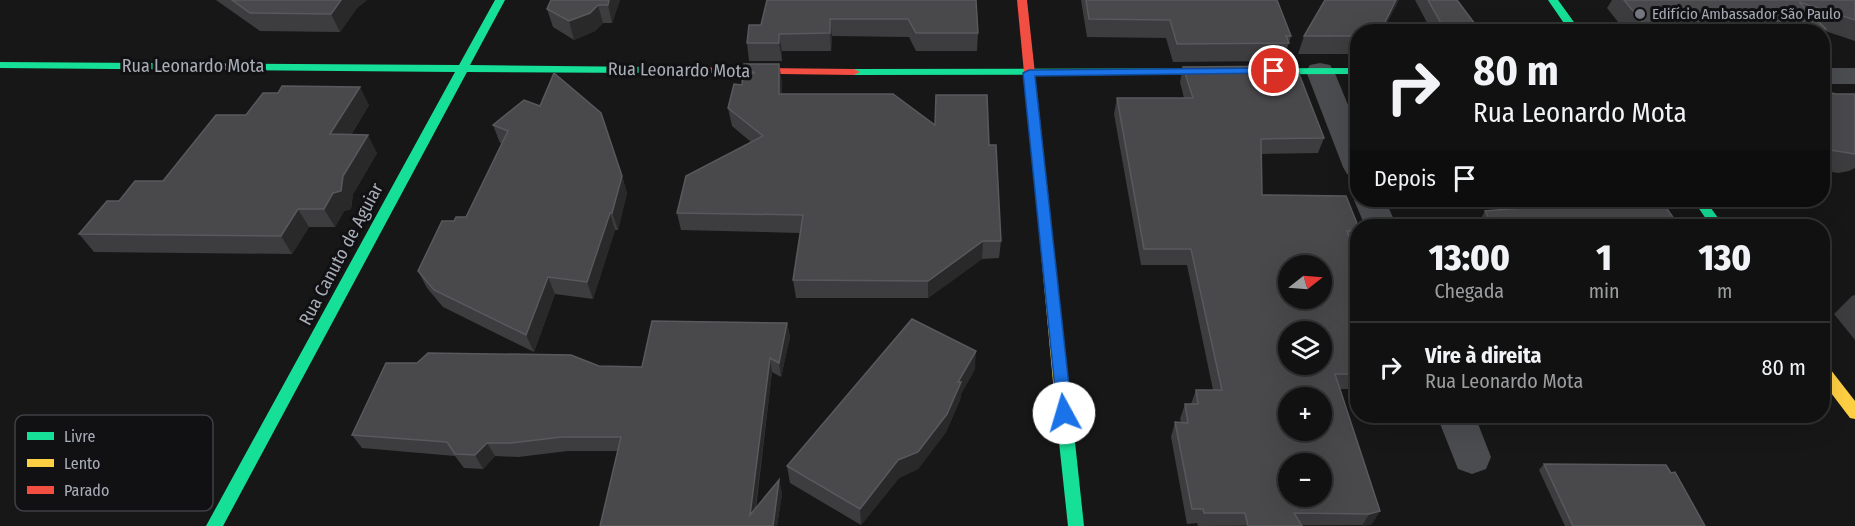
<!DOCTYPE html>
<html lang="pt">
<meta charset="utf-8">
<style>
body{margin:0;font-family:"Fira Sans Condensed",sans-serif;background:#1e1f1f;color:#f1f3f6;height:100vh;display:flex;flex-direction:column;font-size:22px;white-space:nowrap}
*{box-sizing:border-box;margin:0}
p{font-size:20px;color:#9c9d9f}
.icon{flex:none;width:33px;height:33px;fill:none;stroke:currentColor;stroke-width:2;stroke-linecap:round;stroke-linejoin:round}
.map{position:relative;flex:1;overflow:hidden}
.details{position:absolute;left:1350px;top:219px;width:480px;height:204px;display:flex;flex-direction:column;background:#111;border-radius:24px;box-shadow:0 6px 24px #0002,0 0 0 2px #303131}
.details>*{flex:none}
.top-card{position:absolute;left:1350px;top:24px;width:480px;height:183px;border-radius:24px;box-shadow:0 6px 24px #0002,0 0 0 2px #303131;background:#111;color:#f1f3f6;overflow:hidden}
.needle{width:39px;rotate:73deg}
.tools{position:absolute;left:1278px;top:255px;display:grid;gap:12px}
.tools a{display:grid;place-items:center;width:54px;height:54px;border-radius:50%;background:#111;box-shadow:0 6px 24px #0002,0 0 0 2px #303131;font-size:30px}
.pin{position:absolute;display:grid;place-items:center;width:51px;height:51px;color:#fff;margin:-26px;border:3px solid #fff;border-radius:50%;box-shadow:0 2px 6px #0007}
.me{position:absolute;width:66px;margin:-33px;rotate:354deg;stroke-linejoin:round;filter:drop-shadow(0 0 4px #0008)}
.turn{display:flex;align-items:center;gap:21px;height:126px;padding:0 24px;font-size:27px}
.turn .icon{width:78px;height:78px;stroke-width:2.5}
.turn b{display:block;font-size:42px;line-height:51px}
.then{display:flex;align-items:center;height:57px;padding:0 24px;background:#0003;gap:12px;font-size:22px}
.eta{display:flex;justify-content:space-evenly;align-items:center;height:102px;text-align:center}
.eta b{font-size:36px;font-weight:800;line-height:42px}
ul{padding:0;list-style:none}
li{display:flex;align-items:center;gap:18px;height:90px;padding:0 24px;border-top:2px solid #303131}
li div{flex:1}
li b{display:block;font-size:22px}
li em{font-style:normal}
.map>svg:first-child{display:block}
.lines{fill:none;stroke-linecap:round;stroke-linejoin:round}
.street{fill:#4b4c50;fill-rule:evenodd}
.fast{fill:#16e098;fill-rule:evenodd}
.slow{fill:#ffcf43;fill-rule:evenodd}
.jam{fill:#f24e42;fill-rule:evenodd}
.wall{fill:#3d3d3f}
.shaded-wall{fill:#29292a}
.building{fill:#49494c;stroke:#58595d;stroke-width:1.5;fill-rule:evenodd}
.route{fill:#1a73e8;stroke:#114b97;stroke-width:1.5}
.poi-dot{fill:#757880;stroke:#111113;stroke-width:2}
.labels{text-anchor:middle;stroke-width:6;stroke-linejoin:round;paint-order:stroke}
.far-poi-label{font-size:15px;fill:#a8adb8;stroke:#111113;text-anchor:start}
.street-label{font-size:18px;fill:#a8adb8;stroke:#111113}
.key{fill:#111113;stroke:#3e4045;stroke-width:1.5}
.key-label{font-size:16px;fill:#a8adb8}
</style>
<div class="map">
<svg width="1855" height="526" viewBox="0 0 1855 526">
<rect width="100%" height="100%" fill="#171717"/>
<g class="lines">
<!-- street -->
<g class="street">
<path d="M 1320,63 L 1330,65 L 1334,71 L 1358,129 L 1358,177 L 1347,174 L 1343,167 L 1306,71 L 1310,65 Z"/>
<rect x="1822" y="68" width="33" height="16"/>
<path d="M 1358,195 L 1358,200 L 1385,200 L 1397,226 L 1365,226 L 1354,200 Z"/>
<path d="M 1437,416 L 1475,416 L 1491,457 L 1486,469 L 1472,474 L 1458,469 Z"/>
</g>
<!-- fast -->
<g class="fast">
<path d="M 495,0 L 505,0 L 470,65 L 651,67 L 657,70 L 651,73 L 467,72 L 223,526 L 206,526 L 455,72 L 0,68 L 0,62 L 459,65 Z"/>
<path d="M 1548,0 L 1558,0 L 1581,32 L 1570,32 Z"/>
<path d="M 1358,68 L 1358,74 L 854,75 L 848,72 L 854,69 Z"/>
<path d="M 1693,200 L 1705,200 L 1724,226 L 1711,226 Z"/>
<path d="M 1064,408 L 1069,409 L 1072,414 L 1084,526 L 1068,526 L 1056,414 L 1059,409 Z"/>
</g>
<!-- slow -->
<g class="slow">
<path d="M 1039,162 L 1045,166 L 1072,414 L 1069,419 L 1064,420 L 1059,419 L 1056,414 L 1033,166 Z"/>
<path d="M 1822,363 L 1827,365 L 1855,401 L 1855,419 L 1850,418 L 1822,381 Z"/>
</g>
<!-- jam -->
<g class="jam">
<path d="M 1017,0 L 1027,0 L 1045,166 L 1039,170 L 1033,166 Z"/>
<path d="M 651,67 L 854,69 L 860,72 L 854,75 L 647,72 L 645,70 Z"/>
</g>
</g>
<!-- wall -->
<g class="wall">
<path d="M 216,0 L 367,0 L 357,8 L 340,32 L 260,31 Z"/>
<path d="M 620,0 L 612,23 L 603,23 L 595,31 L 574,40 L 553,27 L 547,9 Z"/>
<path d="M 976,0 L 978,33 L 977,51 L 916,51 L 909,37 L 832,36 L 831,51 L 782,51 L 782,61 L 749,61 L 747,43 L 761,25 Z"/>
<path d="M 1081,0 L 1277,0 L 1291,36 L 1283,61 L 1173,62 L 1166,38 L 1087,37 Z"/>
<path d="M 1325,0 L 1399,0 L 1382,32 L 1358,32 L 1358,61 L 1354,61 L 1352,54 L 1298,54 L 1304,36 Z"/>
<path d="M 1415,0 L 1457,0 L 1481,32 L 1432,32 Z"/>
<path d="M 1612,0 L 1855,0 L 1855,41 L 1825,31 L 1822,34 L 1822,32 L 1626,32 L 1607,8 Z"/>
<path d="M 744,67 L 782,82 L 782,94 L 935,125 L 989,145 L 1001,241 L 999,258 L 982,259 L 928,298 L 796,298 L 793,280 L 800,233 L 681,230 L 677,213 L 751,142 L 732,126 L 728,108 L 742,85 L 745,73 Z"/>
<path d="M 1183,67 L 1324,138 L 1318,153 L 1261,154 L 1262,195 L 1358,226 L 1358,237 L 1353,247 L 1358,258 L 1358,389 L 1340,389 L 1380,511 L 1371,525 L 1198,526 L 1197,523 L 1187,524 L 1171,437 L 1175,422 L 1181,422 L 1180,419 L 1185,404 L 1191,404 L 1196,390 L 1213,390 L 1187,265 L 1141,265 L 1114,114 L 1117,98 L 1184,98 L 1180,82 Z"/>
<path d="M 1822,91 L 1836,94 L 1855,94 L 1855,168 L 1849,171 L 1838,173 L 1822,170 Z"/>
<path d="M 524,100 L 622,176 L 627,193 L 618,230 L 615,230 L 593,299 L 555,294 L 534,352 L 443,307 L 427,288 L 418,271 L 454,221 L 466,217 L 502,143 L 500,143 L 493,125 Z"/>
<path d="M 369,105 L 351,135 L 377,153 L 353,194 L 351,209 L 344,211 L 335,227 L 309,227 L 292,254 L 94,252 L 79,234 L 119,201 L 163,181 L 246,115 Z"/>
<path d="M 1516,200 L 1661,200 L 1679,226 L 1477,226 L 1485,211 L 1510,209 Z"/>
<path d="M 1855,295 L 1855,340 L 1834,314 L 1852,296 Z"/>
<path d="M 787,323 L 790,337 L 781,377 L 772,372 L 756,508 L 779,480 L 782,494 L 777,526 L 600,526 L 618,451 L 568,451 L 518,457 L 495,456 L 483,469 L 464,468 L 455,456 L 362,448 L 352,435 L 599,366 L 642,367 Z"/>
<path d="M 975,369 L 961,394 L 960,400 L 946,432 L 918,469 L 899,478 L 861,525 L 790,483 L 787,466 Z"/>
<path d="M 1544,464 L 1705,526 L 1565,526 L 1539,470 Z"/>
</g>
<!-- shaded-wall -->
<g class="shaded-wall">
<path d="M 341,0 L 367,0 L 357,8 L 340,32 L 331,14 Z"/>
<path d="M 609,0 L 620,0 L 612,23 L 608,5 Z"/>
<path d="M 1396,0 L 1399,0 L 1382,32 L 1380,32 Z"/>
<path d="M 598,5 L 603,23 L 595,31 L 574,40 L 569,21 Z"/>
<path d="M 830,19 L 832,36 L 831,51 L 830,33 Z"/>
<path d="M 779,34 L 782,51 L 782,61 L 779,43 Z"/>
<path d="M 779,64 L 782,82 L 782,111 L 779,94 Z"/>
<path d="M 360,87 L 369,105 L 340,152 L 330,134 Z"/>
<path d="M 368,135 L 377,153 L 353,194 L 351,209 L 344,211 L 335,227 L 324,209 Z"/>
<path d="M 622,176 L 627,193 L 618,230 L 612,213 Z"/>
<path d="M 298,209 L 309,227 L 292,254 L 281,236 Z"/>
<path d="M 610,213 L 615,230 L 593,299 L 587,282 Z"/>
<path d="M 983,241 L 982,259 L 928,298 L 928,281 Z"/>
<path d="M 548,277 L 555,294 L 534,352 L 526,335 Z"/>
<path d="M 787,323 L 790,337 L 781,377 L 779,363 Z"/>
<path d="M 976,351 L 975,369 L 961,394 L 960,400 L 946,432 L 918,469 L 899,478 L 861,525 L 860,509 L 958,382 Z"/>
<path d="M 770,358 L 772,372 L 753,526 L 750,515 Z"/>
<path d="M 487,443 L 495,456 L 483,469 L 475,455 Z"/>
<path d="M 779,480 L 782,494 L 777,526 L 773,526 Z"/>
<path d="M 1380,511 L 1371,525 L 1362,526 L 1369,514 Z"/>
</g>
<!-- building -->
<g class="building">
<path d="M 232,0 L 341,0 L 331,14 L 250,13 Z"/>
<path d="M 551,0 L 609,0 L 608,5 L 598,5 L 590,13 L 569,21 L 547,9 Z"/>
<path d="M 767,0 L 976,0 L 978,33 L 916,33 L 908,19 L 830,19 L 830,33 L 779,34 L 779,43 L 747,43 L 749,25 L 761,25 Z"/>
<path d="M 1086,0 L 1277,0 L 1291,36 L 1286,36 L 1289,43 L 1177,44 L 1170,20 L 1089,19 Z"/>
<path d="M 1325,0 L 1396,0 L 1380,32 L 1358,32 L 1358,36 L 1304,36 Z"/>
<path d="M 1428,0 L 1457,0 L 1481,32 L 1446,32 Z"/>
<path d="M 1624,0 L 1855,0 L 1855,20 L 1799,2 L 1826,29 L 1661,28 L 1658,24 L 1644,24 Z"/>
<path d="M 744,64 L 779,64 L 779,94 L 893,94 L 935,125 L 936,95 L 987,95 L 989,145 L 996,145 L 1001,241 L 983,241 L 928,281 L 793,280 L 803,215 L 677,213 L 686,176 L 763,136 L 728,108 L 734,84 L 742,85 L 743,73 L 755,73 L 744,67 Z"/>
<path d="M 1296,66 L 1324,138 L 1261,139 L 1262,195 L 1346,196 L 1358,226 L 1358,231 L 1347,231 L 1358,258 L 1358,303 L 1356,303 L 1358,308 L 1358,374 L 1335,374 L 1380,511 L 1369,514 L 1294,513 L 1302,526 L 1248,526 L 1245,513 L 1204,513 L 1203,509 L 1192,509 L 1175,422 L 1188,423 L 1185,404 L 1198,404 L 1196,390 L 1222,390 L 1191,249 L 1144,249 L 1117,98 L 1193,98 L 1183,67 ZM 1288,266 L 1322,266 L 1322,298 L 1288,298 ZM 1288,332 L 1322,332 L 1322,364 L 1288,364 ZM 1288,398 L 1322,398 L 1322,430 L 1288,430 ZM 1288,464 L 1322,464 L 1322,496 L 1288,496 Z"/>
<path d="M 554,73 L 601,113 L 622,176 L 612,213 L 610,213 L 587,282 L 548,277 L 526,335 L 434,290 L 418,271 L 442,221 L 454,221 L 456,217 L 466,217 L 508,131 L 493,125 L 524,100 L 540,106 Z"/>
<path d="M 282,86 L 360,87 L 330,134 L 368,135 L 343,176 L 341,191 L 333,193 L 324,209 L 298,209 L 281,236 L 79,234 L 107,201 L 119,201 L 135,181 L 163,181 L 216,115 L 246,115 L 263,93 L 278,93 Z"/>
<path d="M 1822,91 L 1836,94 L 1855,94 L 1855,154 L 1830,150 L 1822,150 Z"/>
<path d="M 1517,200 L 1661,200 L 1679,226 L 1493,226 L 1485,211 L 1521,208 Z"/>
<path d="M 912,319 L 976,351 L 958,382 L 961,382 L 947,414 L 918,452 L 898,460 L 860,509 L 787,466 Z"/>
<path d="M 652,321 L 787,323 L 779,363 L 770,358 L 750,515 L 779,480 L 773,526 L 600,526 L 621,437 L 562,437 L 511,443 L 487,443 L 475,455 L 455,454 L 447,442 L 352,435 L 386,363 L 417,363 L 428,353 L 571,355 L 599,366 L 642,367 Z"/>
<path d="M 1544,464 L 1666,465 L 1671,473 L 1675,472 L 1705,526 L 1573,526 Z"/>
</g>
<!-- route -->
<path class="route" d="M 1274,68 L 1278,69 L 1278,73 L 1035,76 L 1072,413 L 1064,419 L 1058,418 L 1023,73 L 1029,70 Z"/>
<!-- markers -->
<circle class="poi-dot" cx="1640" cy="14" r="6"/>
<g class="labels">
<!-- far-poi labels -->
<g class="far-poi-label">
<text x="1652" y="19">Edifício Ambassador São Paulo</text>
</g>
<!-- street labels -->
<g class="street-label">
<text x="193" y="72">Rua Leonardo Mota</text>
<text transform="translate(679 70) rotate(1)" y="6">Rua Leonardo Mota</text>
<text transform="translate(341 254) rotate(-62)" y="6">Rua Canuto de Aguiar</text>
</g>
</g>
<!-- legend -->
<rect x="15" y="415" width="198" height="96" rx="9" class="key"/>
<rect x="27" y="432" width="27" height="8" fill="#16e098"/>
<rect x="27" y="459" width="27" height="8" fill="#ffcf43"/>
<rect x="27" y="486" width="27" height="8" fill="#f24e42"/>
<g class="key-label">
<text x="64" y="442">Livre</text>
<text x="64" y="469">Lento</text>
<text x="64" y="496">Parado</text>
</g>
</svg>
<div class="tools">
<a><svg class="needle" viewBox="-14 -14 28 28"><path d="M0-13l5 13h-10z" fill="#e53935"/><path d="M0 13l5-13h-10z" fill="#9c9d9f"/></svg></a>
<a><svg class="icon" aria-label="layers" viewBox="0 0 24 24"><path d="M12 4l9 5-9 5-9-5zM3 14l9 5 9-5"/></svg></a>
<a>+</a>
<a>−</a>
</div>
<div class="pin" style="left:1274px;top:71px;background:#d93025"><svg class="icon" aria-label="arrive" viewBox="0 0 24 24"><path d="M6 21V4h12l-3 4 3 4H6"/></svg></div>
<svg class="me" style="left:1064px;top:413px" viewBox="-20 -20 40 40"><circle r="19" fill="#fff"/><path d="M0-13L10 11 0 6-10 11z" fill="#1a73e8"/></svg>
<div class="top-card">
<div class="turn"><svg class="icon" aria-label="right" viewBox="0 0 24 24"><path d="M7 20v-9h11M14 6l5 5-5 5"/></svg><div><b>80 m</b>Rua Leonardo Mota</div></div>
<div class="then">Depois<svg class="icon" aria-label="arrive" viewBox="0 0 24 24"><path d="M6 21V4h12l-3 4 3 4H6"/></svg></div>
</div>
<section class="details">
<div class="eta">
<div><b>13:00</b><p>Chegada</p></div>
<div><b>1</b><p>min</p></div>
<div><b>130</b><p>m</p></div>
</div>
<ul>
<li><svg class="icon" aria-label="right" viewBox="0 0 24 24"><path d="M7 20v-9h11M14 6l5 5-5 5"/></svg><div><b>Vire à direita</b><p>Rua Leonardo Mota</p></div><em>80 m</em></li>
</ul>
</section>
</div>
